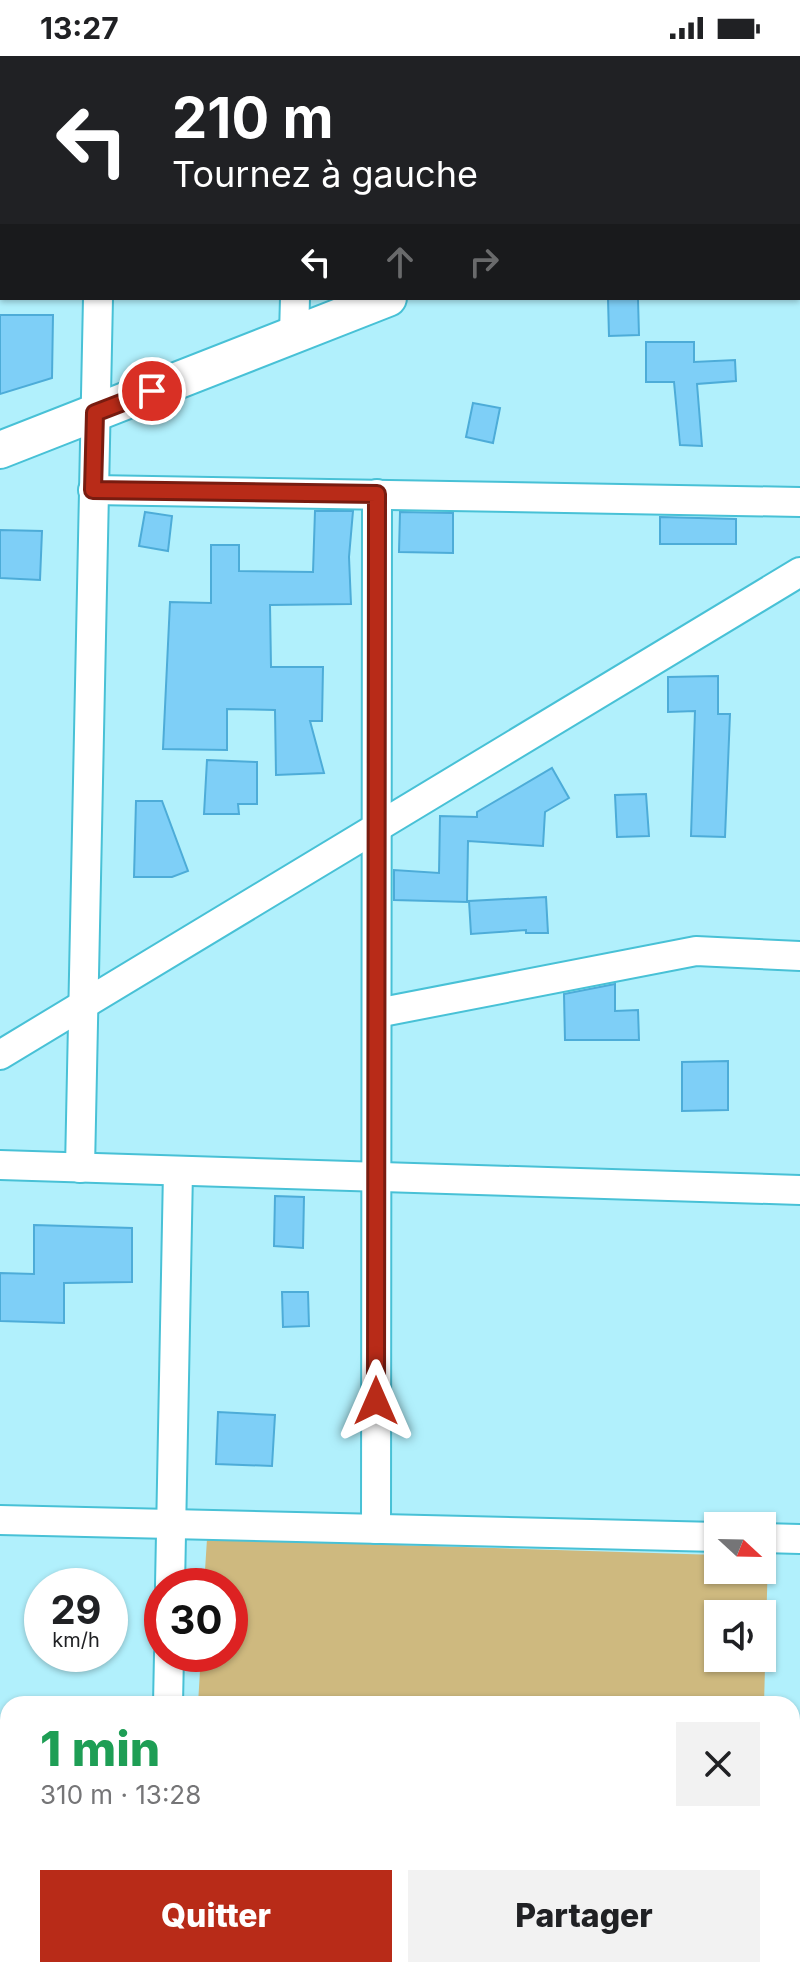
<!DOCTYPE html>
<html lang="fr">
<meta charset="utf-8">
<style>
body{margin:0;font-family:Inter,sans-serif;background:#f2f2f2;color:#202124;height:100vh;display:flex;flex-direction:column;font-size:30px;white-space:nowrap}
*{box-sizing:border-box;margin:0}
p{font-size:26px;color:#757577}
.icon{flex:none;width:44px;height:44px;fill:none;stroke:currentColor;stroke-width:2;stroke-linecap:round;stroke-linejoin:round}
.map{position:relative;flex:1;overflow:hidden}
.details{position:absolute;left:0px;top:1640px;width:800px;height:282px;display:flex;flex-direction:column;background:#fff;border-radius:24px 24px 0 0;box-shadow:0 2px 6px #0004}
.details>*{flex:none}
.top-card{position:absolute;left:0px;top:0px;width:800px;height:244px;box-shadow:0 2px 6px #0004;background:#202124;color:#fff;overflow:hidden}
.needle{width:52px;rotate:112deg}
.controls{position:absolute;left:704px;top:1456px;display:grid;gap:16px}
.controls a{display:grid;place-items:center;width:72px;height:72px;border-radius:0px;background:#fff;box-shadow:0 2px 6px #0004;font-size:40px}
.speed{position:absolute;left:24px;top:1512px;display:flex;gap:16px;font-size:40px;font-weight:700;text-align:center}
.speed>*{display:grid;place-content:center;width:104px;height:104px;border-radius:50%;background:#fff;box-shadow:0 2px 6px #0004;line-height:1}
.speed small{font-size:20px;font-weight:400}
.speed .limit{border:12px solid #d22;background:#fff;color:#111}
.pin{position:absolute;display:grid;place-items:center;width:68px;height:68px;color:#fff;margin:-34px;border:4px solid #fff;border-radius:50%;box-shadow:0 2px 8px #0007}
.me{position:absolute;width:88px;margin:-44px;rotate:0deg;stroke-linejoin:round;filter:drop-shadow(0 0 6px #0008)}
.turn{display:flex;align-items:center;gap:28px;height:168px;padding:0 40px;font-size:36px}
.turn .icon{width:104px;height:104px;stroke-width:2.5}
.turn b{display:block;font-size:56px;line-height:68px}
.lanes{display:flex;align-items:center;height:76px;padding:0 40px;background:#0003;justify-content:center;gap:40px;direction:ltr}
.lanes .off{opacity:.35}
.round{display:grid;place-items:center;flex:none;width:84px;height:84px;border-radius:0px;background:#f2f2f2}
.overview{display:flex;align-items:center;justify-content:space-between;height:136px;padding:0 40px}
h1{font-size:48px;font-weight:800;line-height:60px;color:#1e9e55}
.action{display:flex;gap:16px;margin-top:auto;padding:16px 40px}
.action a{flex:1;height:92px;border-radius:0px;background:#b82b18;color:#fff;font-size:32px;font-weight:800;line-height:92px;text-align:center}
.action a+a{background:#f2f2f2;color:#202124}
.status{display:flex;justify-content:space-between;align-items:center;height:56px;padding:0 40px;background:#fff;direction:ltr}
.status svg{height:22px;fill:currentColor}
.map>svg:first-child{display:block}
.green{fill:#ceb97f;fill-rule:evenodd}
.building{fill:#7ecff7;stroke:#4dacd8;stroke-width:2}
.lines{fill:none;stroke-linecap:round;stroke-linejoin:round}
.minor-casing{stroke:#48c1d6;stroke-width:32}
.major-casing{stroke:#48c1d6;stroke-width:40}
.highway-casing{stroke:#48c1d6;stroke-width:46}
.minor{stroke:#fff;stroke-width:28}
.major{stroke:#fff;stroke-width:36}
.highway{stroke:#fff;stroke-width:42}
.route-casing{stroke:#781c10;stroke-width:20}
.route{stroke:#b82b18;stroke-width:14}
</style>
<div class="status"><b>13:27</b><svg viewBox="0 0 49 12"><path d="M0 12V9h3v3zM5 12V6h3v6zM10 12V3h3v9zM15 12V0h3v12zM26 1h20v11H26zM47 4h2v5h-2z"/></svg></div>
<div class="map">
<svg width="800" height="1921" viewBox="0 0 800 1921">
<rect width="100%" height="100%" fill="#b1f0fc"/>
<!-- green -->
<g class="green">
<path d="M 207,1483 L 718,1499 L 718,1514 L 762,1514 L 762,1501 L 768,1501 L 764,1648 L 198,1648 L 201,1598 L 230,1598 L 230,1530 L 204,1530 ZM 718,1558 L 762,1558 L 762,1602 L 718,1602 Z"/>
<path d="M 292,1914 L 757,1914 L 757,1921 L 432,1921 Z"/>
</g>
<!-- building -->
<g class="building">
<path d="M 608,243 L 638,243 L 639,279 L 609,280 Z"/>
<path d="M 0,259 L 53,259 L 52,322 L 0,338 Z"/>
<path d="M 646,286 L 694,286 L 694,306 L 735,304 L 736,325 L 697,328 L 702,390 L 680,389 L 674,326 L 646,326 Z"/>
<path d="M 473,347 L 500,352 L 493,387 L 466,381 Z"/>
<path d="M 315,455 L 353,455 L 349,501 L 351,548 L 270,549 L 271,611 L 323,611 L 322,665 L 310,665 L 324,717 L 276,719 L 275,654 L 227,653 L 227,694 L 163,693 L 170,546 L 211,547 L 211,489 L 239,489 L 239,515 L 313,516 Z"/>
<path d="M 145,456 L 172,460 L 168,495 L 139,490 Z"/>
<path d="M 400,456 L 453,457 L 453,497 L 399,496 Z"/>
<path d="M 660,461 L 736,463 L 736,488 L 660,488 Z"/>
<path d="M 0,474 L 42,475 L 40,524 L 0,522 Z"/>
<path d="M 718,620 L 718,658 L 730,658 L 725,781 L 691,780 L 695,655 L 668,656 L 668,621 Z"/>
<path d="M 207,704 L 257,706 L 257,748 L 238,748 L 239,758 L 204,758 Z"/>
<path d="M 552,712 L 569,742 L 545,756 L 543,790 L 468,785 L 467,846 L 394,844 L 394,814 L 439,817 L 440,760 L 477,761 L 477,756 Z"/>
<path d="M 646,738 L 649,780 L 617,781 L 615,739 Z"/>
<path d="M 136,745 L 162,745 L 188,815 L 172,821 L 134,821 Z"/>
<path d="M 546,841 L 548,877 L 526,877 L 526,874 L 471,878 L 469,845 Z"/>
<path d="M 615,928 L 615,955 L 638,954 L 639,984 L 565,984 L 564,938 Z"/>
<path d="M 728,1005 L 728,1054 L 682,1055 L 682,1006 Z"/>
<path d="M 275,1140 L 304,1141 L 303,1192 L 274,1190 Z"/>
<path d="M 34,1169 L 132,1172 L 132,1226 L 64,1227 L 64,1267 L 0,1265 L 0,1217 L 34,1218 Z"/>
<path d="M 282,1236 L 308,1236 L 309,1270 L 283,1271 Z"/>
<path d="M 218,1356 L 275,1359 L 272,1410 L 216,1408 Z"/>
</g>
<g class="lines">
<!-- minor casing -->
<g class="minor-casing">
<g id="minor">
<path d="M 103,2 L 103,0"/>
<path d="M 301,2 L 302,0"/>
<path d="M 596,2 L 596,0"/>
<path d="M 0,138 L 2,138"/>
<path d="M 294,279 L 295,242"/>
<path d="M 93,434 L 800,446"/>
<path d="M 377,957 L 696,895 L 800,900"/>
<path d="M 0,999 L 800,516"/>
<path d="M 0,1109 L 800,1134"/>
<path d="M 80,1112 L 98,242"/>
<path d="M 0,1464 L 718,1481"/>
<path d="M 376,1473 L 377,438"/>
<path d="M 762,1482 L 800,1483"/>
<path d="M 170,1530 L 178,1115"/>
<path d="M 168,1648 L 169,1598"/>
<path d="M 163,1921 L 163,1914"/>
</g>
</g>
<!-- major casing -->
<g class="major-casing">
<g id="major">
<path d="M 798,91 L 800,91"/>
<path d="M 0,394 L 388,242"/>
</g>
</g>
<!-- highway casing -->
<g class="highway-casing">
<path id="highway" d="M 798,1921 L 800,1827"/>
</g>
<!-- minor -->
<use href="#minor" class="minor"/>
<!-- major -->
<use href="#major" class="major"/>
<!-- highway -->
<use href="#highway" class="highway"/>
</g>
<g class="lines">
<!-- route casing -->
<g class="route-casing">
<path id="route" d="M 152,335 L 95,357 L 93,434 L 377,438 L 376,1345"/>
</g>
<!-- route -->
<use href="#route" class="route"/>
</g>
</svg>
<div class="controls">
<a><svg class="needle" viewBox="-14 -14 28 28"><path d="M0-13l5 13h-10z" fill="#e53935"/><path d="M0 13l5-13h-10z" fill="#757577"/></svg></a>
<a><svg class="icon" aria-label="sound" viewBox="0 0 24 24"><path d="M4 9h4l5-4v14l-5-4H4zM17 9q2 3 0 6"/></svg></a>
</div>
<div class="speed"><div>29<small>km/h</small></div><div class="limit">30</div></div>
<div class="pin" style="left:152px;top:335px;background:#d93025"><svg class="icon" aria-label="arrive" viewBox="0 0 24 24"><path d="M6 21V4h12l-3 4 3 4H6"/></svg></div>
<svg class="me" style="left:376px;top:1345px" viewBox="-20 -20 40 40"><path d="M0-17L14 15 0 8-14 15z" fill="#b82b18" stroke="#fff" stroke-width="4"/></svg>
<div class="top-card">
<div class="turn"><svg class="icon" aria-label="left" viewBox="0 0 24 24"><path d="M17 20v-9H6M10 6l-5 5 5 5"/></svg><div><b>210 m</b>Tournez à gauche</div></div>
<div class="lanes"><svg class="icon" aria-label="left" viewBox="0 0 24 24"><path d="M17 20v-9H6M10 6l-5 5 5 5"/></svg><svg class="icon off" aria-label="ahead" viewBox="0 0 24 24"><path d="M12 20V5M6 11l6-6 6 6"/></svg><svg class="icon off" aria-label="right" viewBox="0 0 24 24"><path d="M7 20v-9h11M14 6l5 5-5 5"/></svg></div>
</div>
<section class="details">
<div class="overview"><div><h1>1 min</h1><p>310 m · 13:28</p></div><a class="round"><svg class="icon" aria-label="close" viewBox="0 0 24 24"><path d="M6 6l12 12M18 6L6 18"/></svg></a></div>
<div class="action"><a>Quitter</a><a>Partager</a></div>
</section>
</div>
